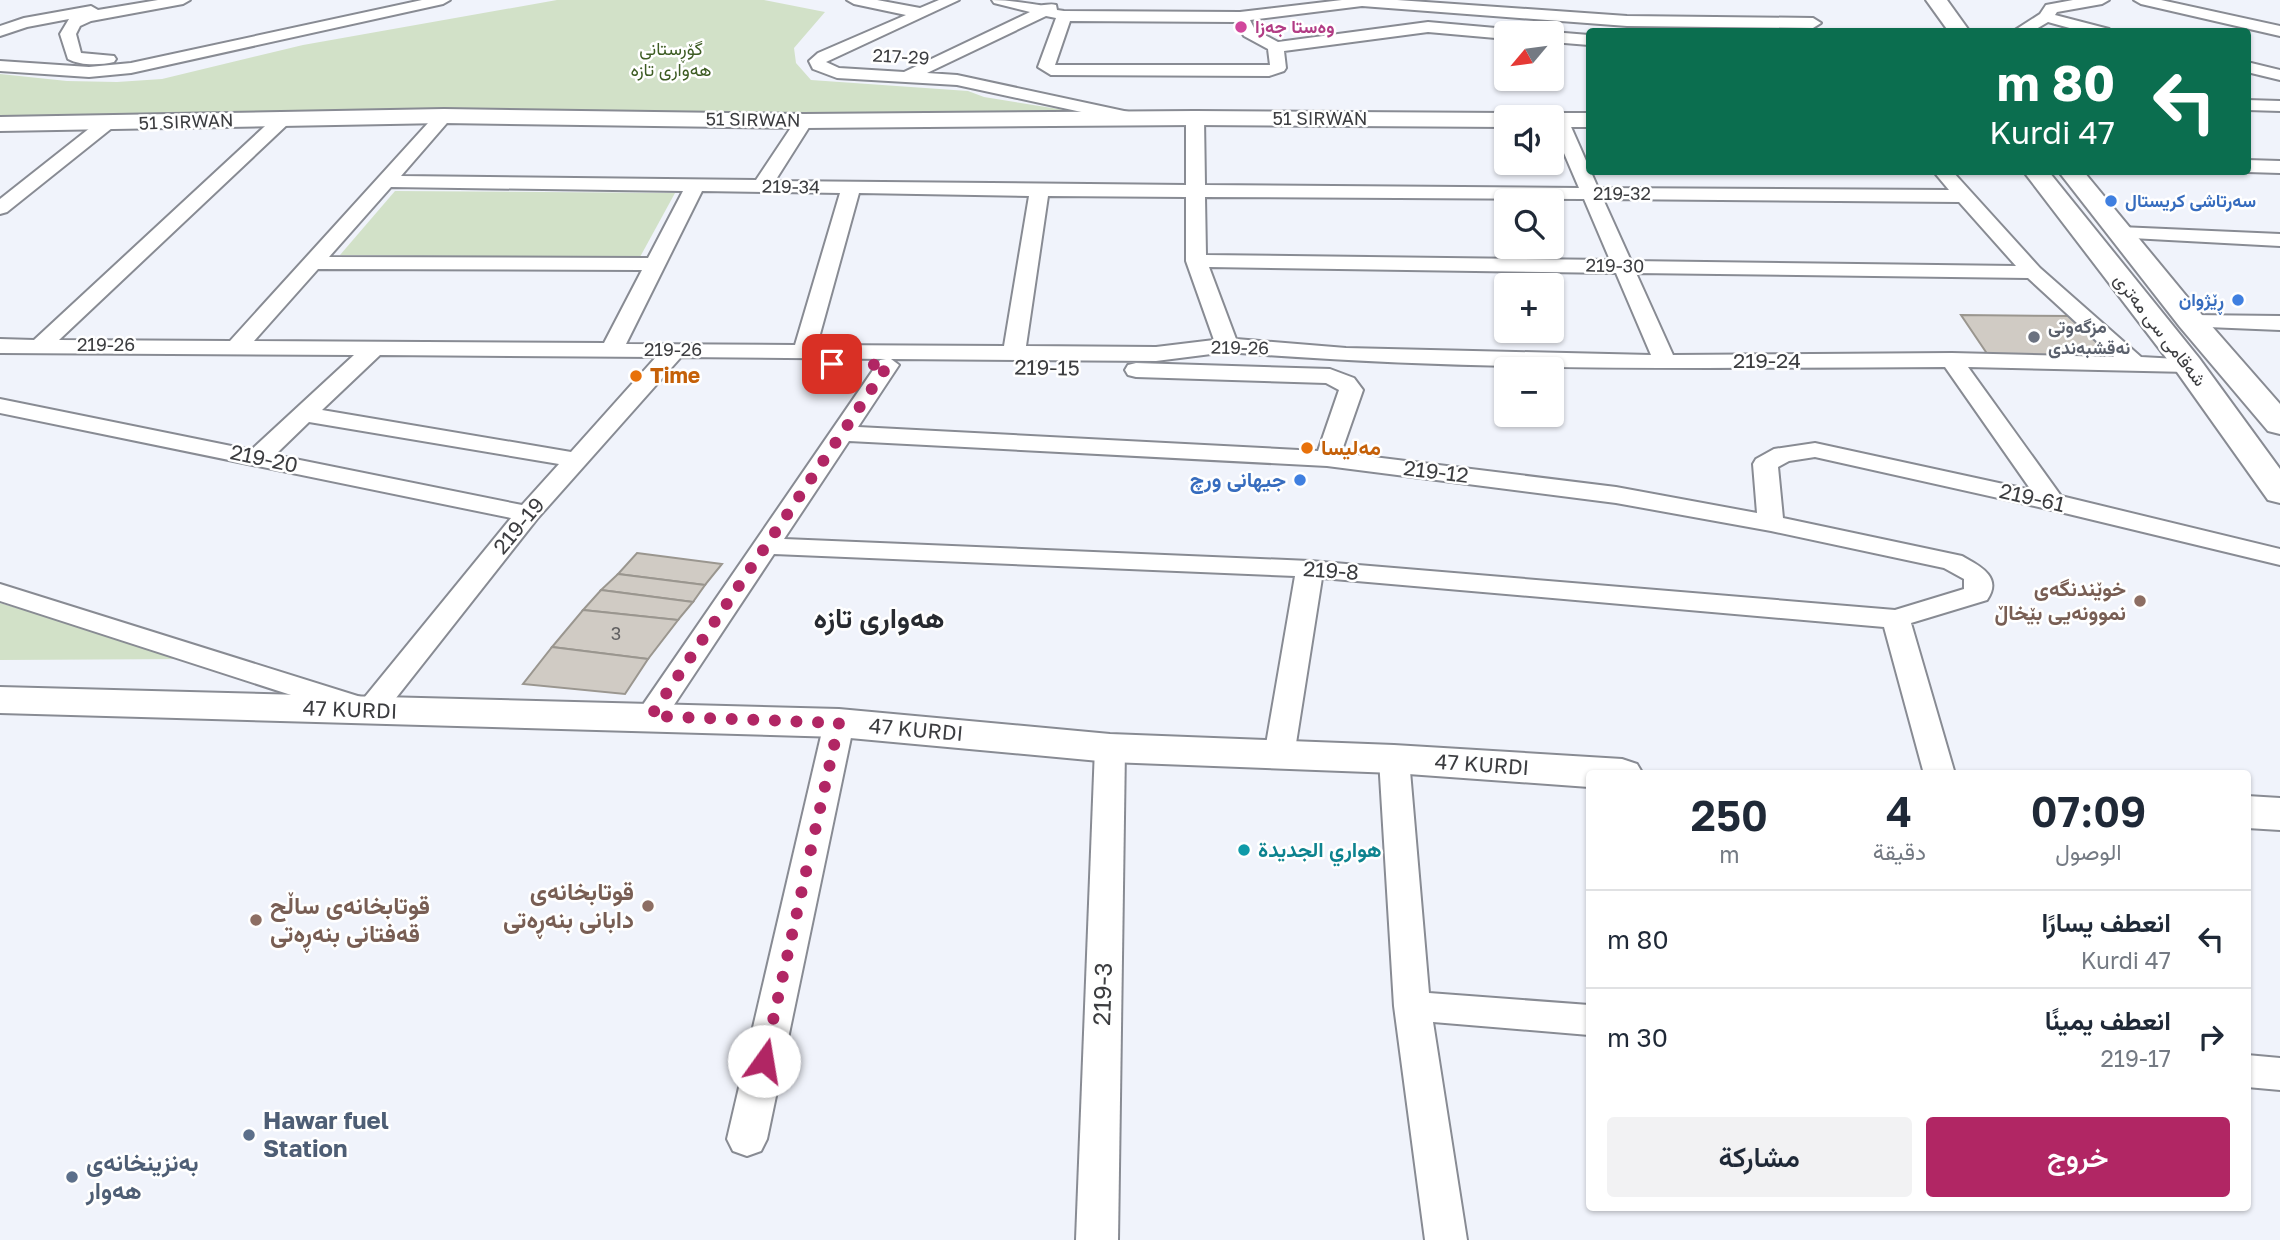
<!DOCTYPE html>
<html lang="ar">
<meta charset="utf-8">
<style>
body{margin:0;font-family:"Golos Text",Vazirmatn,sans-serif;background:#f2f2f3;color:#1f2937;direction:rtl;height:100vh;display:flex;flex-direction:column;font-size:26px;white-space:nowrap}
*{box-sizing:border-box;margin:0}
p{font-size:23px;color:#747a83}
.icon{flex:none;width:38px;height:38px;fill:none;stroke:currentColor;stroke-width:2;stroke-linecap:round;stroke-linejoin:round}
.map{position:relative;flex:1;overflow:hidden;direction:ltr}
.side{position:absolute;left:1586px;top:770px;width:665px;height:441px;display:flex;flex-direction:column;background:#fff;border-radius:7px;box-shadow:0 2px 5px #0004;direction:rtl}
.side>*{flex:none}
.guide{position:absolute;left:1586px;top:28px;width:665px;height:147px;border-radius:7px;box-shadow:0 2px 5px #0004;direction:rtl;background:#0b6e4f;color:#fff;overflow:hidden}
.needle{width:46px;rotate:241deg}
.tools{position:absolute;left:1494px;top:21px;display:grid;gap:14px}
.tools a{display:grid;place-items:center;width:70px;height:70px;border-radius:7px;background:#fff;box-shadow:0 2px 5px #0004;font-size:35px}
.pin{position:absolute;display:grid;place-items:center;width:60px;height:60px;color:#fff;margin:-30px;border-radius:14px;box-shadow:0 4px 10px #0006}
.me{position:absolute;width:77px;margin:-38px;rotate:13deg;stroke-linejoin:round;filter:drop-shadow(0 0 5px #0008)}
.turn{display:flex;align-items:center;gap:24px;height:147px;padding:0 21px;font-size:32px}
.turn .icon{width:91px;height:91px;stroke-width:2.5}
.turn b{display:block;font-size:49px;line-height:60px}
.eta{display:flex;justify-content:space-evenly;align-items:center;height:119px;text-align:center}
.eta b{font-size:42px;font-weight:600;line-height:49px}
.primary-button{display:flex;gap:14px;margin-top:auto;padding:14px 21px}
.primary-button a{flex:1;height:80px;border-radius:7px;background:#b12664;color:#fff;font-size:28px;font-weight:600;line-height:80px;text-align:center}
.primary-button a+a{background:#f2f2f3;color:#1f2937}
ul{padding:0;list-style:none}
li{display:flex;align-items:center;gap:21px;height:98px;padding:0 21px;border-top:2px solid #e0e1e3}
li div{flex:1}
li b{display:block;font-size:26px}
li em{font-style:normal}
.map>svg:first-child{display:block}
.green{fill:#d2e1c8}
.building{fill:#d0cbc4;stroke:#9a968f;stroke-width:2}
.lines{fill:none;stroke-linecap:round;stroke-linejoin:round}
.minor-casing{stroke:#888b93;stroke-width:4}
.secondary-casing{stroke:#888b93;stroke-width:4}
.minor{fill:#fff;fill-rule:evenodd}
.secondary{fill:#fff;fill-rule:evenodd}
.route{stroke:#b12664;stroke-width:12;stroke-dasharray:0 21.6}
.hotel-dot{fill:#d1479c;stroke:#fff;stroke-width:2.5}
.shop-dot{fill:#3f7fe0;stroke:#fff;stroke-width:2.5}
.worship-dot{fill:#6b7280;stroke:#fff;stroke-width:2.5}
.food-dot{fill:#e8710a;stroke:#fff;stroke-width:2.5}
.education-dot{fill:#8d6e63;stroke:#fff;stroke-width:2.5}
.culture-dot{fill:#0f9aa8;stroke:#fff;stroke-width:2.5}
.service-dot{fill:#5c6f8a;stroke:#fff;stroke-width:2.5}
.labels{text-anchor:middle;stroke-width:5;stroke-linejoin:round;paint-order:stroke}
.far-hotel-label{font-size:18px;font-weight:bold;fill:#b23c85;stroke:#fff;text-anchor:start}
.far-park-label{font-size:18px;fill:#3d5c23;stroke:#fff}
.far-street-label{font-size:18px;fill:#3c3d40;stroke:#fff}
.far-shop-label{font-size:18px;font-weight:bold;fill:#366cbe;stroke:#fff;text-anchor:start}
.far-worship-label{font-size:18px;font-weight:bold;fill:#5b616d;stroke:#fff;text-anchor:start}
.number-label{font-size:18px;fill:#616061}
.street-label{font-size:21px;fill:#3c3d40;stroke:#fff}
.food-label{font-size:21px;font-weight:bold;fill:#c56008;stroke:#fff;text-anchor:start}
.shop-label{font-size:21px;font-weight:bold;fill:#366cbe;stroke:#fff;text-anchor:end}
.education-label{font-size:21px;font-weight:bold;fill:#785e54;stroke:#fff;text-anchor:end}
.culture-label{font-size:21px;font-weight:bold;fill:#0d838f;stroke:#fff;text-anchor:start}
.near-education-label{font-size:24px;font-weight:bold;fill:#785e54;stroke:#fff;text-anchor:end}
.near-street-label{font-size:24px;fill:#3c3d40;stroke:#fff}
.near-service-label{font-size:24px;font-weight:bold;fill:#4e5e75;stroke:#fff;text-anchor:start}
.district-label{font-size:28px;font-weight:bold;fill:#272a30;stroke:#fff}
</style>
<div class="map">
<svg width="2280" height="1240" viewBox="0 0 2280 1240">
<rect width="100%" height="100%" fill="#f0f3fb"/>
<!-- green -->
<g class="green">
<path d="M 557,0 L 764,0 L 825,12 L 794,48 L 796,63 L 811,80 L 968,91 L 984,97 L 1071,111 L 1076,118 L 0,122 L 0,74 L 67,81 L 117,82 L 162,79 L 303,45 Z"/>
<path d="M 395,191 L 675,193 L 640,257 L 340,255 Z"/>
<path d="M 0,603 L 191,659 L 0,660 Z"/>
</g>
<!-- building -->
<g class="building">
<path d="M 1961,315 L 2073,316 L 2112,358 L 1990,358 Z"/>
<path d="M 637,553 L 722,564 L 705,585 L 618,574 Z"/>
<path d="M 618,574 L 705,585 L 693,602 L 601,590 Z"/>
<path d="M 601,590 L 693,602 L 678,620 L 583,610 Z"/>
<path d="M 583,610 L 678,620 L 648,659 L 552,647 Z"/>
<path d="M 552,647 L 648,659 L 625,694 L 523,684 Z"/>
</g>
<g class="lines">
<!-- minor casing -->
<g class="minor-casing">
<g id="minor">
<path d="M 158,0 L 190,0 L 183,4 L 91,21 L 80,26 L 76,34 L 81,53 L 114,56 L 116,59 L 114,62 C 100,65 81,66 68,59 L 60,34 L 69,19 L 27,27 L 0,36 L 0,26 L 24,18 L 91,6 L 98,10 Z"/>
<path d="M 422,0 L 450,0 L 443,4 L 131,73 L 89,77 L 0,71 L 0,61 L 89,67 L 131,63 Z"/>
<path d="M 847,0 L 877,0 L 920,8 L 939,0 L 959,0 L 826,62 L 839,68 L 904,72 L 1030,12 L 994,3 L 992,0 C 1008,0 1023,3 1039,5 C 1045,6 1050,3 1056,5 L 1057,10 L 1064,11 L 1240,12 L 1342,0 L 1397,0 L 1627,16 L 1813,18 L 1821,23 L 1813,28 L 1627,26 L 1362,6 L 1250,20 L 1255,30 L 1278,42 L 1428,22 L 1507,29 L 1514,33 L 1507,33 L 1507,39 L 1428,32 L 1284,51 L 1286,68 L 1284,71 L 1269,76 L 1051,75 L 1038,67 L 1056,18 L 1046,16 L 927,73 L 957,75 L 1138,114 L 1141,118 L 1132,123 L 957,85 L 837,78 L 813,69 L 809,61 L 818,53 L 906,15 L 854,4 ZM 1070,21 L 1235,22 L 1244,36 L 1268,49 L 1270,65 L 1055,65 Z"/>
<path d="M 2073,0 L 2109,0 L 2102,4 L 2057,12 L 2055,15 L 2109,29 L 2111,32 L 2084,32 L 2048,22 L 2031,32 L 2012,32 L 2040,14 L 2046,5 Z"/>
<path d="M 2134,0 L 2161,0 L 2280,26 L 2280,36 L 2141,4 Z"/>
<path d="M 1552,32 L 1589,35 L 1589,45 L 1552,42 L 1552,33 L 1548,33 Z"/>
<path d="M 2247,62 L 2280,70 L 2280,80 L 2247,72 Z"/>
<path d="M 2247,100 L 2280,101 L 2280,111 L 2247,110 Z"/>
<path d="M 444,111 L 453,116 L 401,176 L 756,180 L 798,117 L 804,116 L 813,121 L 775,181 L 1186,185 L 1186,118 L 1195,113 L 1204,118 L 1205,185 L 1579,188 L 1552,125 L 1553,116 L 1559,115 L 1568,120 L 1598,188 L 1949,190 L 1934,172 L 1953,172 L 2040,268 L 2141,357 L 2196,360 L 2199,365 L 2196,370 L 2188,372 L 1968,367 L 2061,496 L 2280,549 L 2280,565 L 2052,510 L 1815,457 L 1789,461 L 1778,467 L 1783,518 L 1962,556 C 1980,566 2003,577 1987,600 L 1911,623 L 1955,774 L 1924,774 L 1884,627 L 1322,578 L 1294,756 L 1290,763 L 1279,766 L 1268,763 L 1264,756 L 1295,576 L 774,554 L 662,723 L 651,726 L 640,723 L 636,716 L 640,709 L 880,360 L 886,359 L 681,357 L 537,519 L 381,717 L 370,720 L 359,717 L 0,601 L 0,584 L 364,698 L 511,518 L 0,413 L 0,399 L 251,450 L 354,355 L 0,353 L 0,339 L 34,340 L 277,115 L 283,114 L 292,119 L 289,123 L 59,340 L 230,341 L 438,112 ZM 391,187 L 683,191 L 648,258 L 329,257 ZM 702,191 L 840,193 L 795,345 L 626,344 ZM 859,193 L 1029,196 L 1004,346 L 817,345 ZM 1048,196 L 1186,197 L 1186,261 L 1214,340 L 1156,347 L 1026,346 ZM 1205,197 L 1584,199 L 1610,260 L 1206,255 ZM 1603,199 L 1959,202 L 2016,266 L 1631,261 ZM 1209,267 L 1616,273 L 1651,355 L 1346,348 L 1236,339 ZM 318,269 L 642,270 L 604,343 L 254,341 ZM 1636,273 L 2028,278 L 2114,357 L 1952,353 L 1673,355 ZM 1227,352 C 1466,372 1706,368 1945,367 L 2031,490 L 1815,443 L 1774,449 L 1756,459 L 1753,464 L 1757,513 L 1616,487 L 1341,453 L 1363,390 L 1354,378 L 1330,369 L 1136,363 L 1128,365 L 1125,370 L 1128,375 L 1136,377 L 1326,383 L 1339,390 L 1318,451 L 858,427 L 899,365 L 891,359 L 1156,361 ZM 380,355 L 656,357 L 571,452 L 322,410 ZM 309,422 L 559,464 L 522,505 L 275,455 ZM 849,441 L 1327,466 L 1616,503 L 1771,531 L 1944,568 L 1964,579 L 1964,589 L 1895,610 L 1310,561 L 784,539 Z"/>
<path d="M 106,119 L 112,120 L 115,124 L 112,128 L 7,212 L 0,214 L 0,199 L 100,120 Z"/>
<path d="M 2247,160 L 2280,161 L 2280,173 L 2247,172 Z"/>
<path d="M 2120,227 L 2280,234 L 2280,246 L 2113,237 L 2110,233 L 2113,229 Z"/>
<path d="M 2191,315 L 2280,316 L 2280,330 L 2183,326 L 2180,321 L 2183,316 Z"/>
<path d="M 839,713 L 850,716 L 854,723 L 767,1139 L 761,1151 L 747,1156 L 733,1151 L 727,1139 L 824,723 L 828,716 Z"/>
<path d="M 1110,738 L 1121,741 L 1125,748 L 1118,1240 L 1076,1240 L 1095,748 L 1099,741 Z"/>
<path d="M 1394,748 L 1405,752 L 1409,759 L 1429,993 L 1589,1005 L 1589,1035 L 1433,1022 L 1467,1240 L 1425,1240 L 1394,1006 L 1379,759 L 1383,752 Z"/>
<path d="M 2247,1055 L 2280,1058 L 2280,1090 L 2247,1087 Z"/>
</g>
</g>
<!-- secondary casing -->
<g class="secondary-casing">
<g id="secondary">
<path d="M 1926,0 L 1947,0 L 1970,32 L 1949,32 Z"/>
<path d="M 444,109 L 804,114 L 1195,111 L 1507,113 L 1517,117 L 1507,117 L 1507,127 L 1195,125 L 804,128 L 444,123 L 0,131 L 0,117 Z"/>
<path d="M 1552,113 L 1589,113 L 1589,127 L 1552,127 L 1552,117 L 1542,117 Z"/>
<path d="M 2024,172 L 2049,172 L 2199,358 L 2280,469 L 2280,503 L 2268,500 L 2177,372 Z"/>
<path d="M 2059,172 L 2084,172 L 2202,315 L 2280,404 L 2280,434 L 2268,431 L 2180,327 Z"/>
<path d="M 0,687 L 839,709 L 1110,734 L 1394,745 L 1622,759 L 1637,764 L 1643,774 L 1589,774 L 1589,787 L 1394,773 L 1110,762 L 839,737 L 0,713 Z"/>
<path d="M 2247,796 L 2280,798 L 2280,830 L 2247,828 Z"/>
</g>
</g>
<!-- minor -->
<use href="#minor" class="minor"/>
<!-- secondary -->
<use href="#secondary" class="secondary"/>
</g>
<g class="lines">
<!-- route -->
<path class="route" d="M 764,1061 L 839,723 L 651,716 L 888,365 L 832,364"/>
</g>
<!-- markers -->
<circle class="hotel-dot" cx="1241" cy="27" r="7"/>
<g class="shop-dot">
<circle cx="2111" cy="201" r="7"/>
<circle cx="2238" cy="300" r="7"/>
<circle cx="1300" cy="480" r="7"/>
</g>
<circle class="worship-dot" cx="2034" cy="337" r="7"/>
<g class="food-dot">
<circle cx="636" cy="376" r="7"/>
<circle cx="1307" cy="448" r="7"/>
</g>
<g class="education-dot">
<circle cx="2140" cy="601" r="7"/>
<circle cx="648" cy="906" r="7"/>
<circle cx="256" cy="920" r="7"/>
</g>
<circle class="culture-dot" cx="1244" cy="850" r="7"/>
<g class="service-dot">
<circle cx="249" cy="1135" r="7"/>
<circle cx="72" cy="1177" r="7"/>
</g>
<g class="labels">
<!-- far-hotel labels -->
<g class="far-hotel-label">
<text x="1255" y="33">وەستا جەزا</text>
</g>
<!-- far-park labels -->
<g class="far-park-label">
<text x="671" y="55">گۆڕستانی<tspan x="671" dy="21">هەواری تازە</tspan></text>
</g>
<!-- far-street labels -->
<g class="far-street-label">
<text transform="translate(901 57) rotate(3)" y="6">217-29</text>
<text x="1320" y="125">51 SIRWAN</text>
<text transform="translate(753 120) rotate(1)" y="6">51 SIRWAN</text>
<text transform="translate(186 122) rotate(-2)" y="6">51 SIRWAN</text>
<text transform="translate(791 187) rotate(1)" y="6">219-34</text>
<text x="1622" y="200">219-32</text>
<text transform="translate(1615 266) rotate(1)" y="6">219-30</text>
<text transform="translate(2160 330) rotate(52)" y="6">شەقامی سی مەتری</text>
<text x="106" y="351">219-26</text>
<text transform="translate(1240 348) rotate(1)" y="6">219-26</text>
<text x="673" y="356">219-26</text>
</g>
<!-- far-shop labels -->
<g class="far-shop-label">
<text x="2125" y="207">سەرتاشی کریستال</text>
<text x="2224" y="306" text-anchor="end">ڕێژوان</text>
</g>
<!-- far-worship labels -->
<g class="far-worship-label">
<text x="2048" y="333">مزگەوتی<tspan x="2048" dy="21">نەقشبەندی</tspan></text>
</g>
<!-- number labels -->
<g class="number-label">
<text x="616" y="640">3</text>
</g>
<!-- street labels -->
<g class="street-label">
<text x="1767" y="368">219-24</text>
<text transform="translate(1047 368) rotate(1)" y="7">219-15</text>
<text transform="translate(264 459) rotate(12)" y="7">219-20</text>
<text transform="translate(1436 472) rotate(7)" y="7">219-12</text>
<text transform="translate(2032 498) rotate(13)" y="7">219-61</text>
<text transform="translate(519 526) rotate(-50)" y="7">219-19</text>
<text transform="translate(1331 571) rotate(4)" y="7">219-8</text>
<text transform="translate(350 710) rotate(2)" y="7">47 KURDI</text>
<text transform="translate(916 730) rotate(5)" y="7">47 KURDI</text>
<text transform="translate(1482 765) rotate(4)" y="7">47 KURDI</text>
</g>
<!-- food labels -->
<g class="food-label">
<text x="650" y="383">Time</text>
<text x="1321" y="455">مەلیسا</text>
</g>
<!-- shop labels -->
<g class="shop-label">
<text x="1286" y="487">جیهانی ورچ</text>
</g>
<!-- education labels -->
<g class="education-label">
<text x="2126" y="596">خوێندنگەی<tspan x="2126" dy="24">نموونەیی بێخاڵ</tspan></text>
</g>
<!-- culture labels -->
<g class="culture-label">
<text x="1258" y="857">هواري الجديدة</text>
</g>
<!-- near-education labels -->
<g class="near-education-label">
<text x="634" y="900">قوتابخانەی<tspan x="634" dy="28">دابانی بنەڕەتی</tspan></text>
<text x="270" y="914" text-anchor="start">قوتابخانەی ساڵح<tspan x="270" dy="28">قەفتانی بنەڕەتی</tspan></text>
</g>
<!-- near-street labels -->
<g class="near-street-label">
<text transform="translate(1103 994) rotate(-88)" y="8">219-3</text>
</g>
<!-- near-service labels -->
<g class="near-service-label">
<text x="263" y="1129">Hawar fuel<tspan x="263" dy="28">Station</tspan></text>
<text x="86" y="1171">بەنزینخانەی<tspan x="86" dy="28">ھەوار</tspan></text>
</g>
<!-- district labels -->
<g class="district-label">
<text x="879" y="628">هەواری تازە</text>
</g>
</g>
</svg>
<div class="tools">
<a><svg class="needle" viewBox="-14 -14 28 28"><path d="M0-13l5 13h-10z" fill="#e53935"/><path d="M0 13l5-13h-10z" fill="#747a83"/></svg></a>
<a><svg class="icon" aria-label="sound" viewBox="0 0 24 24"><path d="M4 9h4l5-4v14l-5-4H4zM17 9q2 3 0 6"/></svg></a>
<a><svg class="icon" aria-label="search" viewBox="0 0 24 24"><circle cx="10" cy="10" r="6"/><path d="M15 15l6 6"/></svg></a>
<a>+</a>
<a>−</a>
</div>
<div class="pin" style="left:832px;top:364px;background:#d93025"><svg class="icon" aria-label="arrive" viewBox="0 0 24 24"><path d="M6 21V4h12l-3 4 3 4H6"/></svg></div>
<svg class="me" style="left:764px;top:1061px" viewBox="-20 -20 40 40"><circle r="19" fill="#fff"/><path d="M0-13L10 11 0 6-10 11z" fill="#b12664"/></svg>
<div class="guide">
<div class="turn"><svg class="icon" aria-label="left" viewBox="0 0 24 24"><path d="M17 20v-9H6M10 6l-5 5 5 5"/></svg><div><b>80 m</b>47 Kurdi</div></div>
</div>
<section class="side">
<div class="eta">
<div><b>07:09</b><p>الوصول</p></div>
<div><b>4</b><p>دقيقة</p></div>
<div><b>250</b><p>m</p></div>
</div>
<ul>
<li><svg class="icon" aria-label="left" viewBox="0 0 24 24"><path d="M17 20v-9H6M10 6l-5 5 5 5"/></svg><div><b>انعطف يسارًا</b><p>47 Kurdi</p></div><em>80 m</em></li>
<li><svg class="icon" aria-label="right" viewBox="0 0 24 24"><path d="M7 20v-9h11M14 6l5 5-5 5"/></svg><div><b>انعطف يمينًا</b><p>219-17</p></div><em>30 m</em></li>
</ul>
<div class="primary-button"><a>خروج</a><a>مشاركة</a></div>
</section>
</div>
